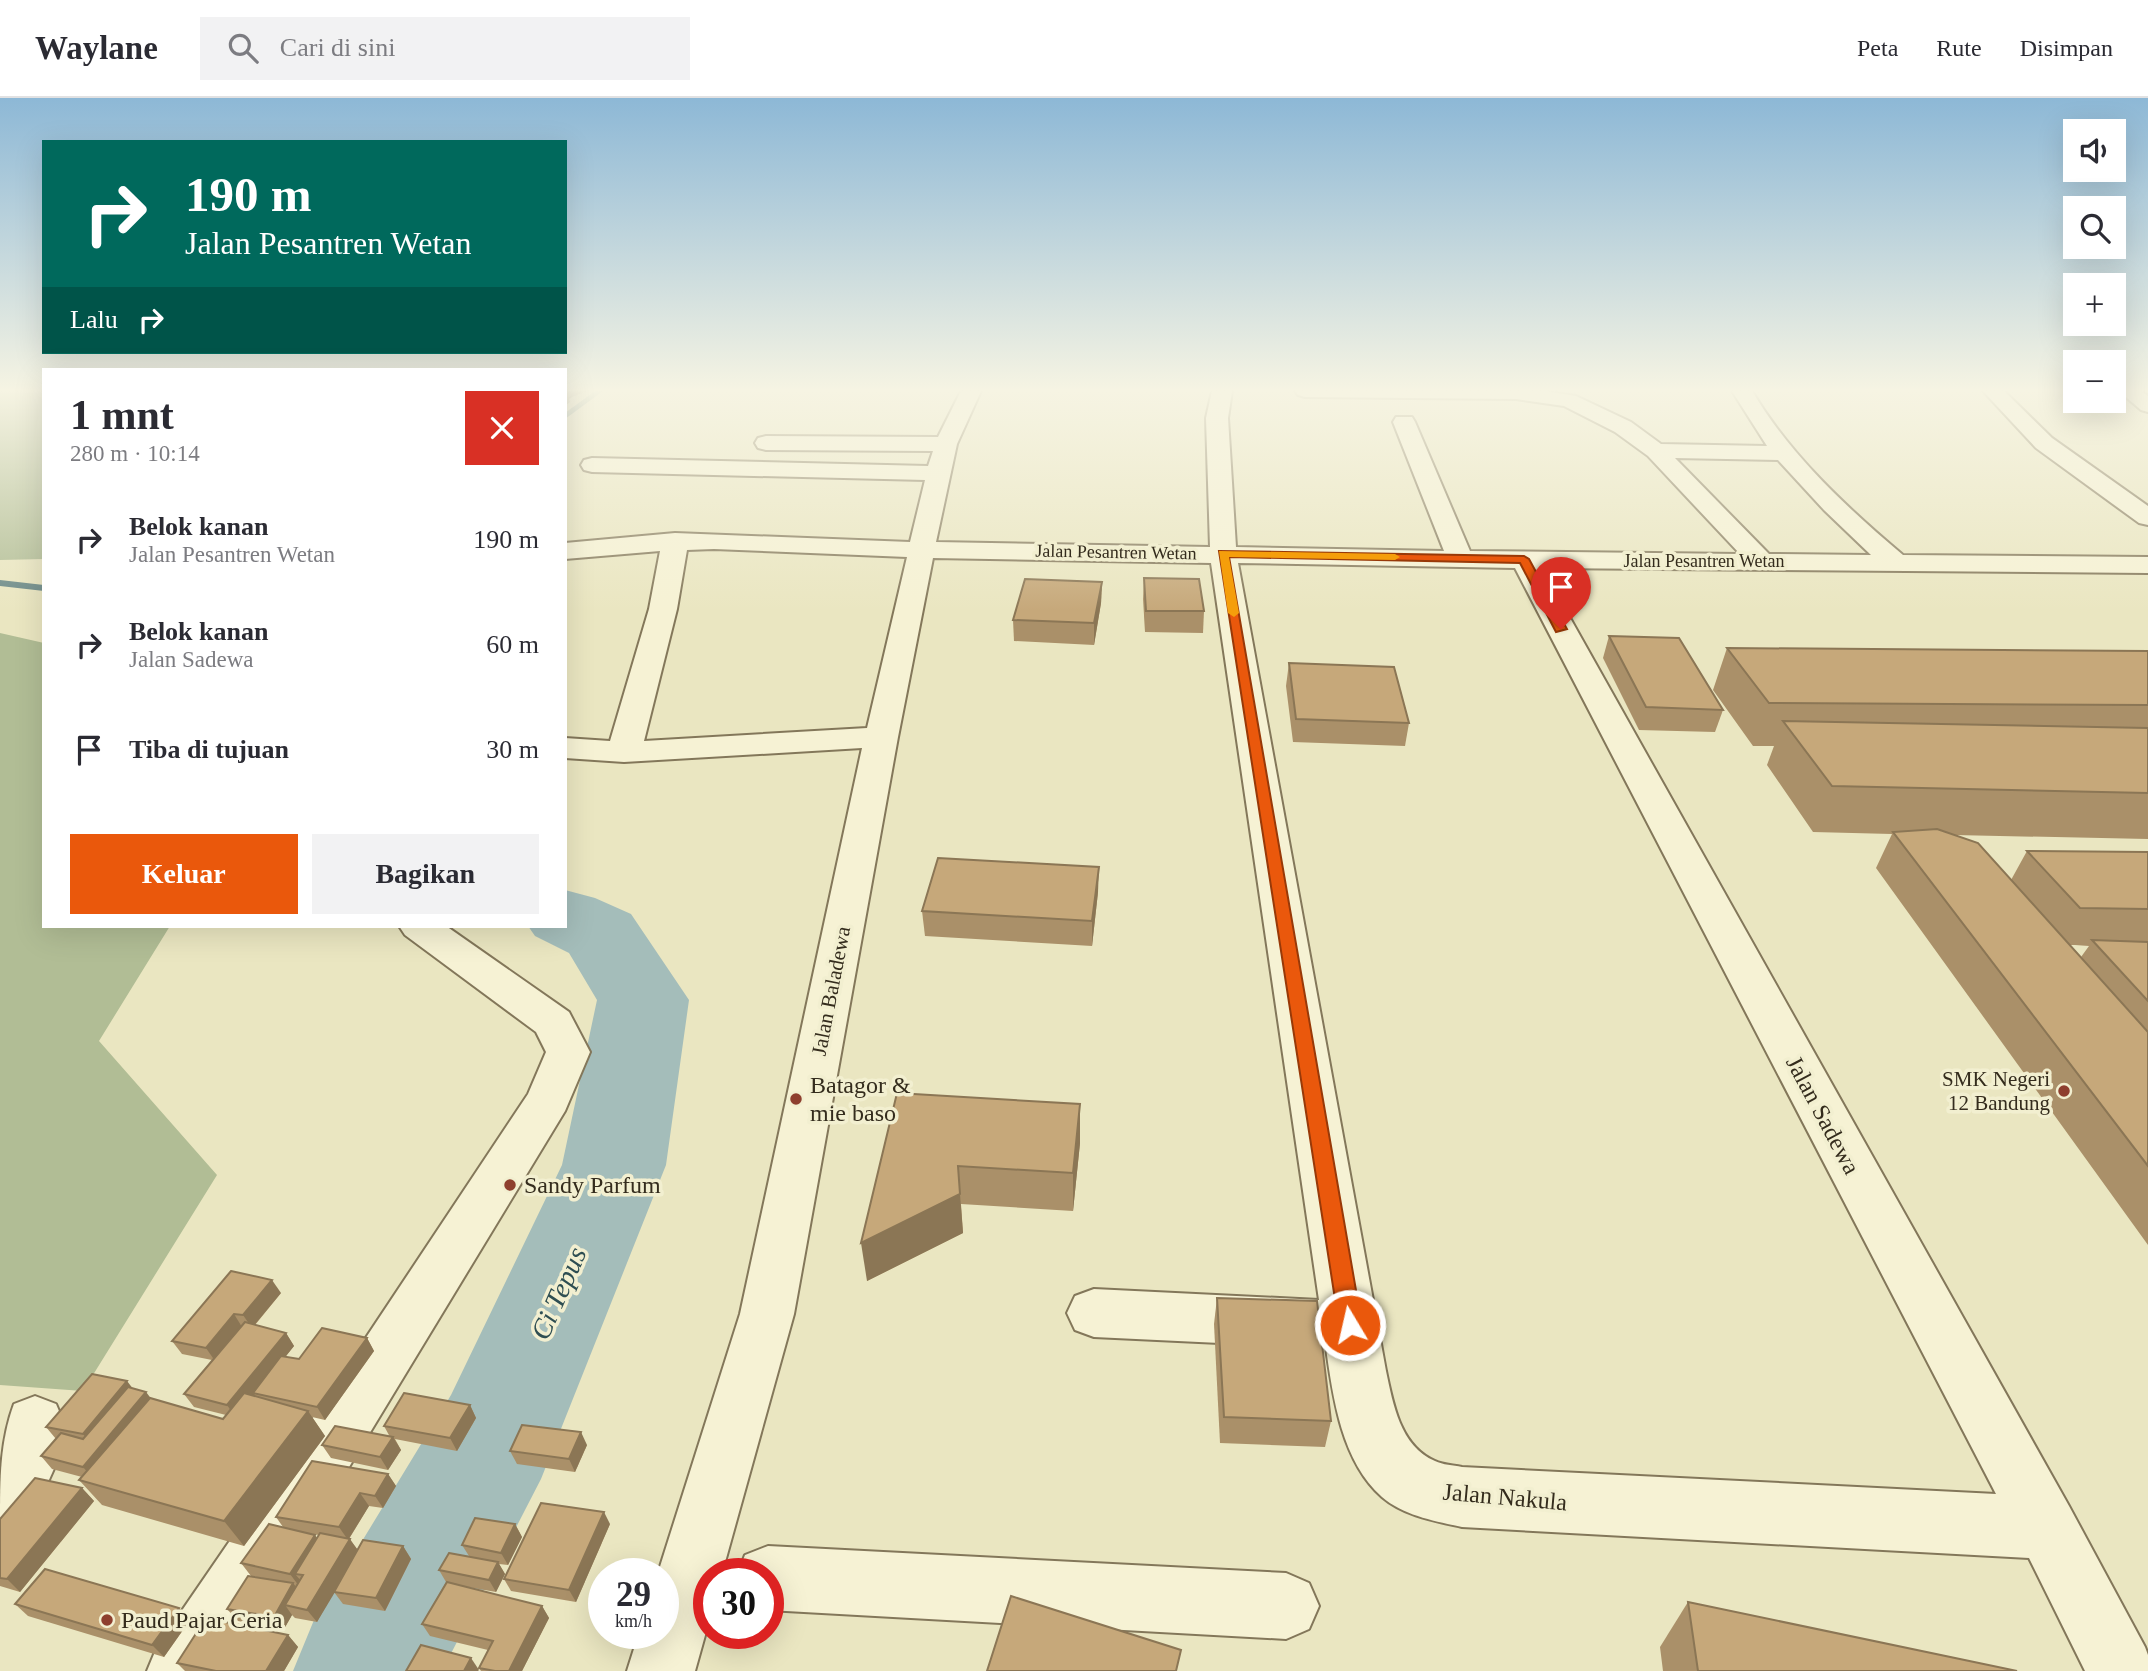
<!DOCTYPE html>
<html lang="id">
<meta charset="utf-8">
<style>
body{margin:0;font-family:Georgia,serif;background:#f2f2f3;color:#2b2b33;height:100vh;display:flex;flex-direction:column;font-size:26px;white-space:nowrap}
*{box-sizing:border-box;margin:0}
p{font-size:23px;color:#7c7c81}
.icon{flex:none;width:38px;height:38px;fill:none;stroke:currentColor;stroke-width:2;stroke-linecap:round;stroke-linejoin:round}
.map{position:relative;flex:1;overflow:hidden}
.panel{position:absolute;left:42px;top:270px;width:525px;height:560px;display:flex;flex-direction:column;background:#fff;border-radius:0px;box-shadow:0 7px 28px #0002}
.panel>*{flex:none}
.guide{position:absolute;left:42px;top:42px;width:525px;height:214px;border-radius:0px;box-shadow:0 7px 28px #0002;background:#00695c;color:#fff;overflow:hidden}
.controls{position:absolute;left:2063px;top:21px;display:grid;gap:14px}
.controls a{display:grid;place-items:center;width:63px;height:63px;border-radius:0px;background:#fff;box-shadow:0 7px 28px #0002;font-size:35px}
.speed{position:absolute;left:588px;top:1460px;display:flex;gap:14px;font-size:35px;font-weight:700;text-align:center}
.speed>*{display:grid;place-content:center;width:91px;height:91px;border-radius:50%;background:#fff;box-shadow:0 7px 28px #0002;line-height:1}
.speed small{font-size:18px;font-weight:400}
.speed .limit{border:10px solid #d22;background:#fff;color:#111}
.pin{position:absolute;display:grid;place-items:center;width:60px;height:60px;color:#fff;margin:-72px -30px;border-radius:50% 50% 50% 0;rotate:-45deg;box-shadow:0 0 7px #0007}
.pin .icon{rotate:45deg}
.me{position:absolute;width:77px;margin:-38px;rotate:351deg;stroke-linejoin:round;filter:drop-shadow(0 0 5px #0008)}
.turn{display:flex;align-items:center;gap:24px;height:147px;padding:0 28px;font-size:32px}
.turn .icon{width:91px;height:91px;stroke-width:2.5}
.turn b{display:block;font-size:49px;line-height:60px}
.then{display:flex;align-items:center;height:66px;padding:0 28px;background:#0003;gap:14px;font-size:26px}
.round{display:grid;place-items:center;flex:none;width:74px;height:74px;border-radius:0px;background:#f2f2f3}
.summary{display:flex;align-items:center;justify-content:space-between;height:119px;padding:0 28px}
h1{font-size:42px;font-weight:700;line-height:52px}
.primary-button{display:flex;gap:14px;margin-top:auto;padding:14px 28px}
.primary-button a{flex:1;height:80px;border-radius:0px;background:#ea580c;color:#fff;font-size:28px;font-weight:700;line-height:80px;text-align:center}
.primary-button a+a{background:#f2f2f3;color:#2b2b33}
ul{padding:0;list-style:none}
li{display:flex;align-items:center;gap:21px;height:105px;padding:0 28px}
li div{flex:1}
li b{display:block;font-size:26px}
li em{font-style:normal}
header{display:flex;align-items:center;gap:42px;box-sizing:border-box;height:98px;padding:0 35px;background:#fff;border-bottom:2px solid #e1e1e2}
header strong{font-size:33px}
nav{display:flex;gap:38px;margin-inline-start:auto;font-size:24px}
.search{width:490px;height:63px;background:#f2f2f3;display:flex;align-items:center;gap:18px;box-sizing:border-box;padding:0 24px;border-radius:0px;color:#7c7c81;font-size:26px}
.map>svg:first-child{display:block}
.cemetery{fill:#b1bd95}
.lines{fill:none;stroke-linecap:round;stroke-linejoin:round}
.stream{fill:#6c8a88;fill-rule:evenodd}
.river{fill:#a4bdba;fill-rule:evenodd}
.minor-casing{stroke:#83775a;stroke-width:4}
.minor{fill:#f6f2d4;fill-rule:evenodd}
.wall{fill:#aa9069;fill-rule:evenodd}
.shaded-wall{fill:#8b7655}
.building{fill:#c6a87a;stroke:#8b7655;stroke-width:2}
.route{fill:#ea580c;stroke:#983908;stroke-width:2}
.slow{fill:#f59e0b}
.poi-dot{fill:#8e3f2e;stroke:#f2efd0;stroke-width:2.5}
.labels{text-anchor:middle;stroke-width:7;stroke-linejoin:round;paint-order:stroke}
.far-street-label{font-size:18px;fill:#342c1d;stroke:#f2efd0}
.street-label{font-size:21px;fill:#342c1d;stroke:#f2efd0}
.poi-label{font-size:21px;fill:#342c1d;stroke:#f2efd0;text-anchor:end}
.near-poi-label{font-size:24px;fill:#342c1d;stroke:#f2efd0;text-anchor:start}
.near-street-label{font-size:24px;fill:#342c1d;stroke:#f2efd0}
.near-water-label{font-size:28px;font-style:italic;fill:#2e4e52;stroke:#f2efd0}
</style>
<header>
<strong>Waylane</strong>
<div class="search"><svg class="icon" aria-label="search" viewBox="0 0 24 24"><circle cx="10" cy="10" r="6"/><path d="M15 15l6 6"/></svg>Cari di sini</div>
<nav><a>Peta</a><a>Rute</a><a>Disimpan</a></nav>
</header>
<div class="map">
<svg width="2148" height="1573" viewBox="0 0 2148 1573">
<rect width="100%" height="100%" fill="#eae6c1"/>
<!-- cemetery -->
<g class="cemetery">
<path d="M 0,293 L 44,293 L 44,461 L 0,462 Z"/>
<path d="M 0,535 L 44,545 L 44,828 L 170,828 L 99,943 L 217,1077 L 83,1293 L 0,1287 Z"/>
</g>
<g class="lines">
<!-- stream -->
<g class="stream">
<path d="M 595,293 L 603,293 L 565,321 L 565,315 Z"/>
<path d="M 0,482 L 44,487 L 44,493 L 0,488 Z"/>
</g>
<!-- river -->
<path class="river" d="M 565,792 L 595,800 L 631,816 L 689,902 L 666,1067 L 541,1381 L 442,1573 L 293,1573 L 314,1522 L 451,1297 L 562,1067 L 597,902 L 569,855 L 535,838 L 528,828 L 565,828 Z"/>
<!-- minor casing -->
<g class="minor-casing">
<g id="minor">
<path d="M 961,293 L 981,293 L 957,346 L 936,444 L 1210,449 L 1206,320 L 1212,293 L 1232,293 L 1228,320 L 1236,449 L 1444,453 L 1393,324 L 1396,319 L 1412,319 L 1415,324 L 1470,453 L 1740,456 L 1648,358 L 1615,334 L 1564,308 L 1516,301 L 1305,299 L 1298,297 L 1295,293 L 1544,293 L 1576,298 L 1631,324 L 1661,346 L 1767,348 L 1732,293 L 1752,293 C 1790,357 1846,409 1903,457 L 2148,459 L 2148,475 L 1542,470 L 2069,1408 L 2145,1549 L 2148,1557 L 2148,1573 L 2085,1573 L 2029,1460 L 1462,1429 C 1435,1423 1404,1418 1382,1399 C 1342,1364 1333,1300 1326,1250 L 1094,1239 L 1075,1232 L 1067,1215 L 1075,1198 L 1094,1191 L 1319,1202 L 1211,465 L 933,460 L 898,639 L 794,1216 L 722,1475 L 709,1475 L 709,1523 L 695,1573 L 627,1573 L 639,1535 L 663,1535 L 663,1475 L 658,1475 L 740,1216 L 862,650 L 624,664 L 565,660 L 565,640 L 610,643 L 649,511 L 660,453 L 565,461 L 565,445 L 675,435 L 910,444 L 925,382 L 592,374 L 584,372 L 581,367 L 584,362 L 592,360 L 928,368 L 933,353 L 766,352 L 758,350 L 755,345 L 758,340 L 766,338 L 938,339 ZM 1675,360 L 1778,362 L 1824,412 L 1871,457 L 1769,456 ZM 714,451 L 907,459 L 867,630 L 644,643 L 677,511 L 687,452 ZM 1238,465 L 1515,470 L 1996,1396 L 1462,1369 C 1453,1367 1443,1367 1435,1363 C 1400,1348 1393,1306 1386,1273 Z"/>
<path d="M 1983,293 L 2004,293 L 2052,340 L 2148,408 L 2148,427 L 2139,425 L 2036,350 Z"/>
<path d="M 2119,293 L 2141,293 L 2148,298 L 2148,314 L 2141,312 Z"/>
<path d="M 399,828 L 446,828 L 569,914 L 590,954 L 565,1013 L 306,1440 L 220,1573 L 147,1573 L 157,1549 L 262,1396 L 528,996 L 546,954 L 536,934 L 405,837 Z"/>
<path d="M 35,1298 L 56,1306 L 64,1325 L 57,1364 L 48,1384 L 22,1414 L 0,1423 C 0,1381 0,1344 14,1306 Z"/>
<path d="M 768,1448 L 1286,1475 L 1309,1485 L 1319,1508 L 1309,1531 L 1286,1541 L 768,1512 L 768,1475 L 738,1475 L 745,1457 Z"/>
</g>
</g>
<!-- minor -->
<use href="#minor" class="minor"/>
</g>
<!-- wall -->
<g class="wall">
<path d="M 1144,480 L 1204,513 L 1203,535 L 1145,534 L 1143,501 Z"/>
<path d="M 1102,484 L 1101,505 L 1094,547 L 1014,543 L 1013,522 Z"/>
<path d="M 1609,538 L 1723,612 L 1715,634 L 1639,632 L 1603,560 Z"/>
<path d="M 1727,550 L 2148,553 L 2148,741 L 1954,737 L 2011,782 L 2027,753 L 2148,754 L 2148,1147 L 1876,770 L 1892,736 L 1813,734 L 1767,667 L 1774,648 L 1753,648 L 1713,592 ZM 2070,847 L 2075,847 L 2089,848 L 2081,859 Z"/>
<path d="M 1289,565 L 1409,625 L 1405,648 L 1293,644 L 1286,588 Z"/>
<path d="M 1098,794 L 1092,848 L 925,838 L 922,813 Z"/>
<path d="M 897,995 L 1080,1045 L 1073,1113 L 961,1106 L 963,1135 L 867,1183 Z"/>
<path d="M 281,1195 L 255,1227 L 286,1235 L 294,1248 L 285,1259 L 299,1261 L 367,1240 L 374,1253 L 325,1322 L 312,1319 L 325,1338 L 244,1448 L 102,1407 L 79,1382 L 82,1379 L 52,1371 L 41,1358 L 56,1341 L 46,1329 L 132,1291 L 151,1300 L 223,1321 L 226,1317 L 194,1309 L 184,1296 L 212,1262 L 182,1256 L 172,1243 Z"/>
<path d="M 1217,1200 L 1331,1323 L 1325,1349 L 1220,1345 L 1214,1226 Z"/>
<path d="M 470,1307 L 476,1320 L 457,1353 L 395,1341 L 401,1352 L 388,1372 L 331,1360 L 322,1347 L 390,1339 L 384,1328 Z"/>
<path d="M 587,1347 L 575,1374 L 517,1366 L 510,1353 Z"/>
<path d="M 388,1376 L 396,1388 L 383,1410 L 369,1408 L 349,1441 L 358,1452 L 403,1448 L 411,1461 L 385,1513 L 343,1506 L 334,1494 L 317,1524 L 295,1520 L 292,1517 L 284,1531 L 238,1523 L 227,1511 L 268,1481 L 251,1478 L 241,1465 L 283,1429 L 276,1419 ZM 307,1435 L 319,1437 L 317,1440 Z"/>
<path d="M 82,1390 L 94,1403 L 20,1494 L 0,1488 L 0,1421 Z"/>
<path d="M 515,1426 L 522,1439 L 508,1467 L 499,1466 L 505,1476 L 496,1494 L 462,1488 L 542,1508 L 549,1520 L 522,1573 L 481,1573 L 479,1570 L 488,1552 L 430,1538 L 422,1526 L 446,1484 L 439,1472 L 469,1458 L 462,1447 Z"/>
<path d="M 610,1426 L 576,1504 L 511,1493 L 504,1481 Z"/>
<path d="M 1688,1504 L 2017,1573 L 1663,1573 L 1660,1549 Z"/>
<path d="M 15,1506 L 179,1510 L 190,1522 L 164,1559 L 28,1518 Z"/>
<path d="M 288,1537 L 298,1549 L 284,1573 L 185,1573 L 177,1565 Z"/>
</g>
<!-- shaded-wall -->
<g class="shaded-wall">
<path d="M 567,293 L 587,293 L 572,299 L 569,301 L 570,304 L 565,308 L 565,294 Z"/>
<path d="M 1102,484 L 1101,505 L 1094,547 L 1094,525 Z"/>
<path d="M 1099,769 L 1098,794 L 1092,848 L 1092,823 Z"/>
<path d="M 1080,1006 L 1080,1045 L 1073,1113 L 1073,1075 Z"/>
<path d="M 960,1096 L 963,1135 L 867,1183 L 861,1145 Z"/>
<path d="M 272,1182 L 281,1195 L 252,1230 L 243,1217 Z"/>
<path d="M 234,1216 L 242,1229 L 215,1263 L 206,1250 Z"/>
<path d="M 286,1235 L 294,1248 L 256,1296 L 253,1295 L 255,1297 L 236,1320 L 227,1307 Z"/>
<path d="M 367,1240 L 374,1253 L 325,1322 L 317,1309 Z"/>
<path d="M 127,1283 L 137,1296 L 94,1349 L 83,1336 Z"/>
<path d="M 146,1294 L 156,1307 L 94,1382 L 83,1369 Z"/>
<path d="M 470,1307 L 476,1320 L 457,1353 L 450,1340 Z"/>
<path d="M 308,1313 L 325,1338 L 244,1448 L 224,1423 Z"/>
<path d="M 581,1334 L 587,1347 L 575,1374 L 569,1361 Z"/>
<path d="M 393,1339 L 401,1352 L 388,1372 L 380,1359 Z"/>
<path d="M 388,1376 L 396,1388 L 383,1410 L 375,1398 Z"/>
<path d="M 82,1390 L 94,1403 L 20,1494 L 7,1481 Z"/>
<path d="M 360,1395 L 369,1408 L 348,1442 L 339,1429 Z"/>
<path d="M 604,1414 L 610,1426 L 576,1504 L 569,1492 Z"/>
<path d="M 515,1426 L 522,1439 L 508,1467 L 501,1455 Z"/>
<path d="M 315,1437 L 324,1450 L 295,1476 L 302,1484 L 299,1488 L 290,1476 Z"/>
<path d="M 350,1441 L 359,1454 L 317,1524 L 307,1512 Z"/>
<path d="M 403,1448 L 411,1461 L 385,1513 L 376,1500 Z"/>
<path d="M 498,1464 L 505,1476 L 496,1494 L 489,1482 Z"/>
<path d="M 293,1485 L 303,1498 L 285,1507 L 292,1517 L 284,1531 L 274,1519 Z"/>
<path d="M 542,1508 L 549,1520 L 522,1573 L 509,1573 Z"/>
<path d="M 179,1510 L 190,1522 L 164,1559 L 152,1547 Z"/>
<path d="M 288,1537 L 298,1549 L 284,1573 L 266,1573 Z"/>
<path d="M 471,1560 L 479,1572 L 478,1573 L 464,1573 Z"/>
</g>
<!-- building -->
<g class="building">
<path d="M 1144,480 L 1199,481 L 1204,513 L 1146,513 Z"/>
<path d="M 1025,481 L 1102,484 L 1094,525 L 1013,522 Z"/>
<path d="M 1609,538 L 1679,540 L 1723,612 L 1646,609 Z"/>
<path d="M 1727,550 L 2148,553 L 2148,607 L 1769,605 Z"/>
<path d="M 1289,565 L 1394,569 L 1409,625 L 1296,621 Z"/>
<path d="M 1783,623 L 2148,630 L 2148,695 L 1832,688 Z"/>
<path d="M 1937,731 L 1978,745 L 2148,934 L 2148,1068 L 1893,734 Z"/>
<path d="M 2027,753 L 2148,754 L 2148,811 L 2080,810 Z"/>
<path d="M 938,760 L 1099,769 L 1092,823 L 922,813 Z"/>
<path d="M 2092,842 L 2148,844 L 2148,903 Z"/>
<path d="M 897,995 L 1080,1006 L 1073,1075 L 958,1068 L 960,1096 L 861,1145 Z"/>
<path d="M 231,1173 L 272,1182 L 243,1217 L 234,1216 L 206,1250 L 172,1243 Z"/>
<path d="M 1217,1200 L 1317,1203 L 1331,1323 L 1224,1319 Z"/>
<path d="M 245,1224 L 286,1235 L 227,1307 L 184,1296 Z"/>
<path d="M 322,1230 L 367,1240 L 317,1309 L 253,1295 L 281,1258 L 299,1261 Z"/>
<path d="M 92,1276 L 127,1283 L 83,1336 L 46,1329 Z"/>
<path d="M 128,1289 L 146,1294 L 83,1369 L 41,1358 L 61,1335 L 83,1341 Z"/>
<path d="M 244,1295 L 308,1313 L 224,1423 L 79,1382 L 150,1300 L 223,1321 Z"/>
<path d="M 404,1295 L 470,1307 L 450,1340 L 384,1328 Z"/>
<path d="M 522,1327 L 581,1334 L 569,1361 L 510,1353 Z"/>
<path d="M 335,1328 L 393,1339 L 380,1359 L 322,1347 Z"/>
<path d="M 312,1363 L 388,1376 L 375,1398 L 360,1395 L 339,1429 L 276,1419 Z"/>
<path d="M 35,1380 L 82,1390 L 7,1481 L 0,1480 L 0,1421 Z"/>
<path d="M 541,1405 L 604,1414 L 569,1492 L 504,1481 Z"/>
<path d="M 475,1420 L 515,1426 L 501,1455 L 462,1447 Z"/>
<path d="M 269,1426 L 315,1437 L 290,1476 L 241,1465 Z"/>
<path d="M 320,1435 L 350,1441 L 307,1512 L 285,1507 L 303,1477 L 295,1476 Z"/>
<path d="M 363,1442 L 403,1448 L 376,1500 L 334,1494 Z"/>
<path d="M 449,1455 L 498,1464 L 489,1482 L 439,1472 Z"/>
<path d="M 45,1471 L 179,1510 L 152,1547 L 15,1506 Z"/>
<path d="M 248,1478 L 293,1485 L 274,1519 L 227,1511 Z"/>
<path d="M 447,1484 L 542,1508 L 509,1573 L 495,1573 L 479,1570 L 493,1543 L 422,1526 Z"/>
<path d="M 1011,1498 L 1181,1552 L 1176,1573 L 987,1573 Z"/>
<path d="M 1688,1504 L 2017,1573 L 1698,1573 Z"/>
<path d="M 206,1520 L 288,1537 L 266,1573 L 216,1573 L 177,1565 Z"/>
<path d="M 421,1547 L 471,1560 L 464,1573 L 406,1573 Z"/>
</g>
<!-- sky -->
<linearGradient id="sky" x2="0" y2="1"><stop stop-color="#8db8d6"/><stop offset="0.57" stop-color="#f6f4e3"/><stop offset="1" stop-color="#f6f4e3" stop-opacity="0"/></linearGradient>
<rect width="2148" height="513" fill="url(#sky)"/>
<!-- route -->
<path class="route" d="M 1219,453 L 1524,458 L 1529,461 L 1567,531 L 1556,534 L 1520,465 L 1229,459 L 1362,1227 L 1358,1234 L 1350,1237 L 1342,1234 L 1339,1227 Z"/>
<!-- slow -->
<path class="slow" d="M 1219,453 L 1395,456 L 1400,459 L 1395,462 L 1229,459 L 1239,515 L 1234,519 L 1228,515 Z"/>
<!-- markers -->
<g class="poi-dot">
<circle cx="2064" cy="993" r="7"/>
<circle cx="796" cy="1001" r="7"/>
<circle cx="510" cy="1087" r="7"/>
<circle cx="107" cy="1522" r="7"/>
</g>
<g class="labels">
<!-- far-street labels -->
<g class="far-street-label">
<text transform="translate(1116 454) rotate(1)" y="6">Jalan Pesantren Wetan</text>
<text x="1704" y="469">Jalan Pesantren Wetan</text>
</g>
<!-- street labels -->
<g class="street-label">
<text transform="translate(831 893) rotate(-79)" y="7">Jalan Baladewa</text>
</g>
<!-- poi labels -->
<g class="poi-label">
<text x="2050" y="988">SMK Negeri<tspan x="2050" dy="24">12 Bandung</tspan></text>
</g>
<!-- near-poi labels -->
<g class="near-poi-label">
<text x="810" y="995">Batagor &amp;<tspan x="810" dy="28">mie baso</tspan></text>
<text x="524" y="1095">Sandy Parfum</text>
<text x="121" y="1530">Paud Pajar Ceria</text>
</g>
<!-- near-street labels -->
<g class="near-street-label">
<text transform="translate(1823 1017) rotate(62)" y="8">Jalan Sadewa</text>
<text transform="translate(1505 1399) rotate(5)" y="8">Jalan Nakula</text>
</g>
<!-- near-water labels -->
<g class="near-water-label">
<text transform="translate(558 1195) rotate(-66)" y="10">Ci Tepus</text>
</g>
</g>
</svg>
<div class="controls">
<a><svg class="icon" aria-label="sound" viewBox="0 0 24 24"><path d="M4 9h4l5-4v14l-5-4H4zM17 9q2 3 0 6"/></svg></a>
<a><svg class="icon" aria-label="search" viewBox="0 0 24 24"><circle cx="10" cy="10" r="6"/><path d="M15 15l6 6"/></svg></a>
<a>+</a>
<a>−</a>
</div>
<div class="speed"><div>29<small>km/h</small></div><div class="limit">30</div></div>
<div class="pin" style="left:1561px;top:531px;background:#d93025"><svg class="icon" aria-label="arrive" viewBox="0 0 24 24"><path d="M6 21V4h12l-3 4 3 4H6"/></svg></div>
<svg class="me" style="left:1350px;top:1227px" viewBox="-20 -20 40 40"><circle r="17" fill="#ea580c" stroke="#fff" stroke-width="3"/><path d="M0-11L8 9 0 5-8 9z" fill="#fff"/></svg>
<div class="guide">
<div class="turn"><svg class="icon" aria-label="right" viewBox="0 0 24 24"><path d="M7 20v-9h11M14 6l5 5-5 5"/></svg><div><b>190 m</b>Jalan Pesantren Wetan</div></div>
<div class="then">Lalu<svg class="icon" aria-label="right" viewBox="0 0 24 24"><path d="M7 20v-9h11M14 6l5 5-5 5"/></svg></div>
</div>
<section class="panel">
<div class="summary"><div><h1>1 mnt</h1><p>280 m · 10:14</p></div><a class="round" style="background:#d93025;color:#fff"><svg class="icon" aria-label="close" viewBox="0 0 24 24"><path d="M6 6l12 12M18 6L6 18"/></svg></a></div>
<ul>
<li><svg class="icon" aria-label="right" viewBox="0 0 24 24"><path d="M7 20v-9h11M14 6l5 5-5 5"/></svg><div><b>Belok kanan</b><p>Jalan Pesantren Wetan</p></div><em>190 m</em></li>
<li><svg class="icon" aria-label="right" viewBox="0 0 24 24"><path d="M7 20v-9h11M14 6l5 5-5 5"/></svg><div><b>Belok kanan</b><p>Jalan Sadewa</p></div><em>60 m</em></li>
<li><svg class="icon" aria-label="arrive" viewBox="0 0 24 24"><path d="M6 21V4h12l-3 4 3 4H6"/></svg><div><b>Tiba di tujuan</b></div><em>30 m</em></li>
</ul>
<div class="primary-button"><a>Keluar</a><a>Bagikan</a></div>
</section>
</div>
